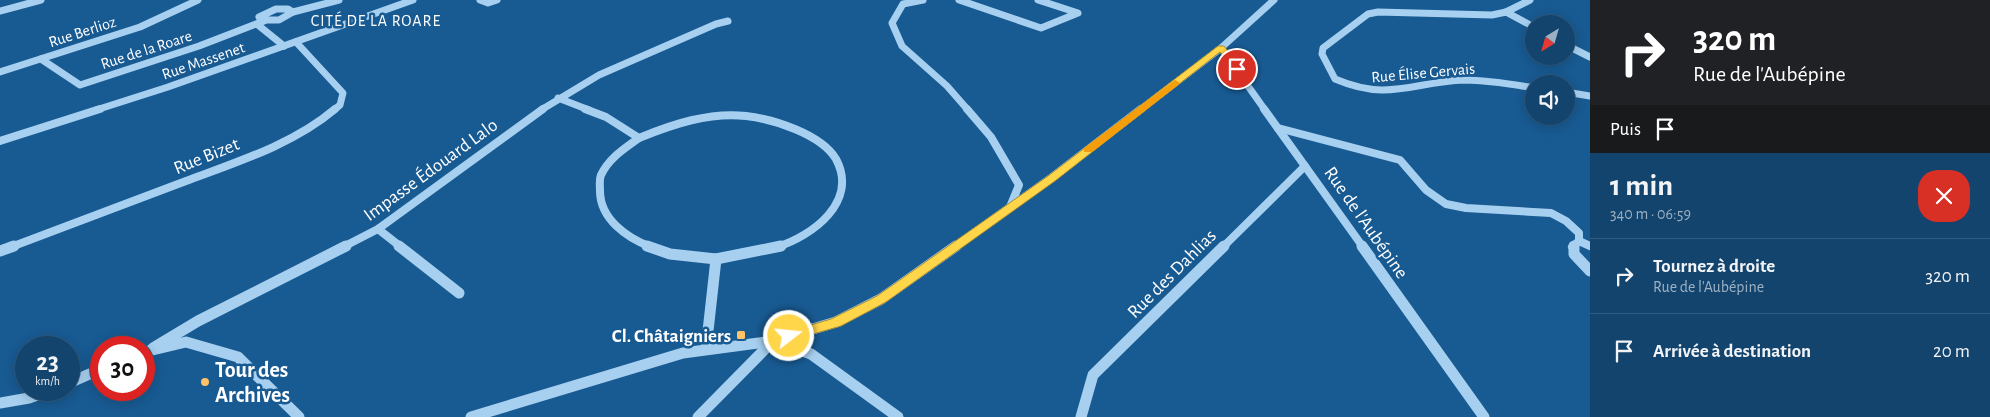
<!DOCTYPE html>
<html lang="fr">
<meta charset="utf-8">
<style>
body{margin:0;font-family:"Alegreya Sans",sans-serif;background:#1f4e76;color:#f1f3f6;height:100vh;display:flex;flex-direction:column;font-size:19px;white-space:nowrap}
*{box-sizing:border-box;margin:0}
p{font-size:16px;color:#9cb0c2}
.icon{flex:none;width:28px;height:28px;fill:none;stroke:currentColor;stroke-width:2;stroke-linecap:round;stroke-linejoin:round}
.map{position:relative;flex:1;overflow:hidden}
.side{display:flex;flex-direction:column;background:#12446e;width:400px}
.side>*{flex:none}
.hud{background:#202124;color:#fff;overflow:hidden}
.needle{width:32px;rotate:217deg}
.controls{position:absolute;left:1525px;top:15px;display:grid;gap:10px}
.controls a{display:grid;place-items:center;width:50px;height:50px;border-radius:50%;background:#12446e;box-shadow:0 2px 12px #0003,0 0 0 1px #315c81;font-size:25px}
.speed{position:absolute;left:15px;top:336px;display:flex;gap:10px;font-size:25px;font-weight:700;text-align:center}
.speed>*{display:grid;place-content:center;width:65px;height:65px;border-radius:50%;background:#12446e;box-shadow:0 2px 12px #0003,0 0 0 1px #315c81;line-height:1}
.speed small{font-size:12px;font-weight:400}
.speed .limit{border:8px solid #d22;background:#fff;color:#111}
.pin{position:absolute;display:grid;place-items:center;width:42px;height:42px;color:#fff;margin:-21px;border:2px solid #fff;border-radius:50%;box-shadow:0 1px 5px #0007}
.me{position:absolute;width:55px;margin:-28px;rotate:74deg;stroke-linejoin:round;filter:drop-shadow(0 0 4px #0008)}
.turn{display:flex;align-items:center;gap:18px;height:105px;padding:0 20px;font-size:22px}
.turn .icon{width:65px;height:65px;stroke-width:2.5}
.turn b{display:block;font-size:35px;line-height:42px}
.then{display:flex;align-items:center;height:48px;padding:0 20px;background:#0003;gap:10px;font-size:19px}
.round{display:grid;place-items:center;flex:none;width:52px;height:52px;border-radius:20px;background:#1f4e76}
.headline{display:flex;align-items:center;justify-content:space-between;height:85px;padding:0 20px}
h1{font-size:30px;font-weight:600;line-height:38px}
ul{padding:0;list-style:none}
li{display:flex;align-items:center;gap:15px;height:75px;padding:0 20px;border-top:1px solid #315c81}
li div{flex:1}
li b{display:block;font-size:19px}
li em{font-style:normal}
main{display:flex;flex:1;min-height:0}
.map>svg:first-child{display:block}
.lines{fill:none;stroke-linecap:round;stroke-linejoin:round}
.minor-far2{stroke:#a7d0f0;stroke-width:7}
.minor-far1{stroke:#a7d0f0;stroke-width:8}
.minor{stroke:#a7d0f0;stroke-width:11}
.route{fill:#ffd54a;stroke:#a68a30}
.slow{fill:#f59e0b}
.poi-dot{fill:#ffc266;stroke:#185a92;stroke-width:2}
.labels{text-anchor:middle;stroke-width:5;stroke-linejoin:round;paint-order:stroke}
.far-neighbourhood-label{font-size:16px;letter-spacing:1px;fill:#fff;stroke:#185a92}
.far-street-label{font-size:16px;fill:#fff;stroke:#185a92}
.street-label{font-size:19px;fill:#fff;stroke:#185a92}
.poi-label{font-size:19px;font-weight:bold;fill:#fff;stroke:#185a92;text-anchor:end}
.near-poi-label{font-size:22px;font-weight:bold;fill:#fff;stroke:#185a92;text-anchor:start}
</style>
<main>
<div class="map">
<svg width="1590" height="417" viewBox="0 0 1590 417">
<rect width="100%" height="100%" fill="#185a92"/>
<g class="lines">
<!-- minor-far2 -->
<g class="minor-far2">
<path d="M 480,0 L 488,3 L 497,0"/>
<path d="M 923,0 L 903,4 L 892,23 L 902,46 L 947,86 L 968,110"/>
<path d="M 959,0 L 1041,28 L 1078,13 L 1038,0"/>
<path d="M 1530,0 L 1506,12 L 1534,27"/>
<path d="M 276,9 L 288,9 L 293,12 L 279,20 L 261,20 L 259,17 Z"/>
<path d="M 0,11 L 41,0"/>
<path d="M 293,12 L 339,0"/>
<path d="M 1506,12 L 1492,15 L 1378,12 L 1368,14 L 1323,48 L 1322,54 L 1335,79 C 1389,102 1412,82 1464,80 C 1488,80 1511,84 1534,88"/>
<path d="M 258,25 L 284,46"/>
<path d="M 296,42 L 343,93 L 340,105 L 334,110"/>
<path d="M 1566,45 L 1590,57"/>
<path d="M 1221,48 L 1265,110"/>
<path d="M 41,59 L 80,85 L 199,46 L 264,21"/>
<path d="M 0,72 L 140,27 L 198,0"/>
<path d="M 1566,92 L 1590,96"/>
<path d="M 558,98 L 589,110"/>
<path d="M 96,110 L 168,87 L 413,0"/>
<path d="M 541,110 L 599,75 L 716,24 L 728,21"/>
<path d="M 1140,110 L 1221,48 L 1274,0"/>
</g>
<!-- minor-far1 -->
<g class="minor-far1">
<path d="M 585,109 L 606,117 L 639,138 C 624,149 609,158 601,175 C 599,180 600,186 600,191 C 600,219 627,238 651,247"/>
<path d="M 967,109 L 991,137 L 1019,185 L 1010,207"/>
<path d="M 1264,109 L 1363,247"/>
<path d="M 1278,128 L 1400,160 L 1426,190 L 1446,204 L 1466,208 L 1551,213 L 1566,221 L 1579,233 L 1579,241 L 1572,247"/>
<path d="M 639,138 C 673,124 709,112 746,116 C 773,119 821,134 836,159 C 859,202 812,236 777,247"/>
<path d="M 0,141 L 100,109"/>
<path d="M 378,229 L 401,247"/>
<path d="M 1579,241 L 1590,246"/>
<path d="M 11,247 C 69,225 127,203 186,181 C 237,162 294,144 335,109"/>
<path d="M 343,247 L 378,229 L 543,109"/>
<path d="M 954,247 L 1051,178 L 1141,109"/>
<path d="M 1223,247 L 1305,166"/>
</g>
<!-- minor -->
<g class="minor">
<path d="M 399,246 L 459,293"/>
<path d="M 647,246 L 670,254 L 716,259"/>
<path d="M 1362,246 L 1484,417"/>
<path d="M 1574,246 L 1574,254 L 1590,271"/>
<path d="M 0,251 L 14,246"/>
<path d="M 773,341 L 811,354 L 898,417"/>
<path d="M 153,348 L 198,321 L 346,246"/>
<path d="M 706,349 L 716,259 L 781,246"/>
<path d="M 144,352 L 186,342 L 238,357 L 299,417"/>
<path d="M 69,383 L 101,369"/>
<path d="M 0,403 L 29,398 L 51,390"/>
<path d="M 471,417 L 683,353 L 773,341 L 836,322 L 881,299 L 956,246"/>
<path d="M 698,417 L 773,341"/>
<path d="M 1081,417 L 1093,375 L 1224,246"/>
</g>
</g>
<!-- route -->
<path class="route" d="M 1218,46 L 1224,46 L 1242,69 L 1240,71 L 1234,71 L 1220,52 L 1055,181 L 886,302 L 841,326 L 789,341 L 784,340 L 782,336 L 784,333 L 831,319 L 877,296 L 1048,176 Z"/>
<!-- slow -->
<path class="slow" d="M 1175,80 L 1180,83 L 1178,85 L 1092,152 L 1084,152 L 1084,148 Z"/>
<!-- markers -->
<g class="poi-dot">
<rect x="736" y="330" width="10" height="10" rx="2.5"/>
<circle cx="205" cy="382" r="5"/>
</g>
<g class="labels">
<!-- far-neighbourhood labels -->
<g class="far-neighbourhood-label">
<text x="376" y="26">CITÉ DE LA ROARE</text>
</g>
<!-- far-street labels -->
<g class="far-street-label">
<text transform="translate(82 31) rotate(-18)" y="6">Rue Berlioz</text>
<text transform="translate(146 49) rotate(-18)" y="6">Rue de la Roare</text>
<text transform="translate(203 60) rotate(-19)" y="6">Rue Massenet</text>
<text transform="translate(1423 72) rotate(-5)" y="6">Rue Élise Gervais</text>
</g>
<!-- street labels -->
<g class="street-label">
<text transform="translate(206 155) rotate(-22)" y="7">Rue Bizet</text>
<text transform="translate(430 169) rotate(-36)" y="7">Impasse Édouard Lalo</text>
<text transform="translate(1367 222) rotate(55)" y="7">Rue de l'Aubépine</text>
<text transform="translate(1171 273) rotate(-45)" y="7">Rue des Dahlias</text>
</g>
<!-- poi labels -->
<g class="poi-label">
<text x="731" y="342">Cl. Châtaigniers</text>
</g>
<!-- near-poi labels -->
<g class="near-poi-label">
<text x="215" y="377">Tour des<tspan x="215" dy="25">Archives</tspan></text>
</g>
</g>
</svg>
<div class="controls">
<a><svg class="needle" viewBox="-14 -14 28 28"><path d="M0-13l5 13h-10z" fill="#e53935"/><path d="M0 13l5-13h-10z" fill="#9cb0c2"/></svg></a>
<a><svg class="icon" aria-label="sound" viewBox="0 0 24 24"><path d="M4 9h4l5-4v14l-5-4H4zM17 9q2 3 0 6"/></svg></a>
</div>
<div class="speed"><div>23<small>km/h</small></div><div class="limit">30</div></div>
<div class="pin" style="left:1237px;top:69px;background:#d93025"><svg class="icon" aria-label="arrive" viewBox="0 0 24 24"><path d="M6 21V4h12l-3 4 3 4H6"/></svg></div>
<svg class="me" style="left:789px;top:336px" viewBox="-20 -20 40 40"><circle r="17" fill="#ffd54a" stroke="#fff" stroke-width="3"/><path d="M0-11L8 9 0 5-8 9z" fill="#fff"/></svg>
</div>
<section class="side">
<div class="hud">
<div class="turn"><svg class="icon" aria-label="right" viewBox="0 0 24 24"><path d="M7 20v-9h11M14 6l5 5-5 5"/></svg><div><b>320 m</b>Rue de l'Aubépine</div></div>
<div class="then">Puis<svg class="icon" aria-label="arrive" viewBox="0 0 24 24"><path d="M6 21V4h12l-3 4 3 4H6"/></svg></div>
</div>
<div class="headline"><div><h1>1 min</h1><p>340 m · 06:59</p></div><a class="round" style="background:#d93025;color:#fff"><svg class="icon" aria-label="close" viewBox="0 0 24 24"><path d="M6 6l12 12M18 6L6 18"/></svg></a></div>
<ul>
<li><svg class="icon" aria-label="right" viewBox="0 0 24 24"><path d="M7 20v-9h11M14 6l5 5-5 5"/></svg><div><b>Tournez à droite</b><p>Rue de l'Aubépine</p></div><em>320 m</em></li>
<li><svg class="icon" aria-label="arrive" viewBox="0 0 24 24"><path d="M6 21V4h12l-3 4 3 4H6"/></svg><div><b>Arrivée à destination</b></div><em>20 m</em></li>
</ul>
</section>
</main>
